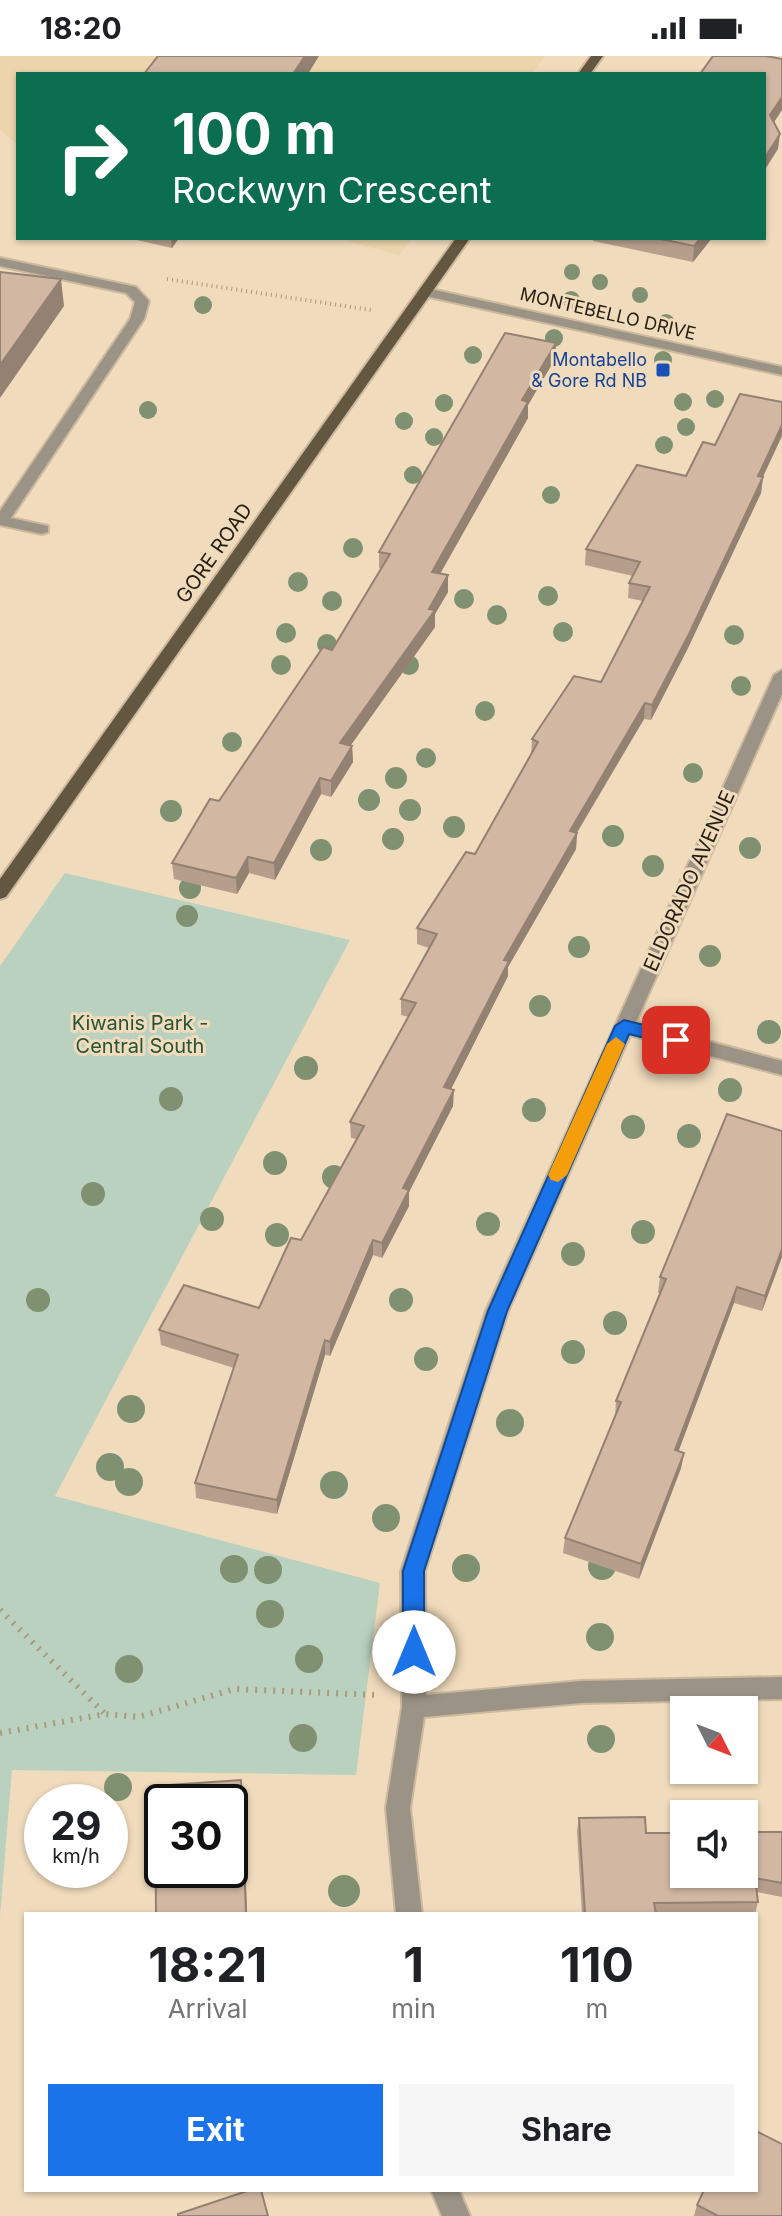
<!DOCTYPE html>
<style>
body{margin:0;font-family:Inter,sans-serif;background:#f6f6f6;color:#202124;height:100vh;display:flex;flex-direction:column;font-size:30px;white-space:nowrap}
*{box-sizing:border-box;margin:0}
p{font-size:26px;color:#757577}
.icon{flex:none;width:44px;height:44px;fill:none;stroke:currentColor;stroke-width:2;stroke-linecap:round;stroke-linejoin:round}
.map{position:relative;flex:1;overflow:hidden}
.sheet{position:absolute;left:24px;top:1856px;width:734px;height:280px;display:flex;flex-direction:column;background:#fff;border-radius:0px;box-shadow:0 2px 6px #0004}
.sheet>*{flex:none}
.top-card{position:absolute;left:16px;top:16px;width:750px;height:168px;border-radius:0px;box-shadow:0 2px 6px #0004;background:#0b6e4f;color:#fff;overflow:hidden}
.needle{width:52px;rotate:132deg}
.buttons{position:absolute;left:670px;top:1640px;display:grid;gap:16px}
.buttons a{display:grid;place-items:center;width:88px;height:88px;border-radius:0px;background:#fff;box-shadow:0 2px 6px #0004;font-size:40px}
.speed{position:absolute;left:24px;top:1728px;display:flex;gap:16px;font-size:40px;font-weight:700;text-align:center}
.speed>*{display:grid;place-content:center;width:104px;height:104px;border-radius:50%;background:#fff;box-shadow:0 2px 6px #0004;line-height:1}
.speed small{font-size:20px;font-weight:400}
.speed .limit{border:4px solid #111;border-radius:12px;background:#fff;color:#111}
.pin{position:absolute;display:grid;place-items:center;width:68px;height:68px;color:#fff;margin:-34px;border-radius:16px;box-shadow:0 4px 12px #0006}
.me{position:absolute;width:88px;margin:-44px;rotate:0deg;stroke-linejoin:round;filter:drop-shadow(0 0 6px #0008)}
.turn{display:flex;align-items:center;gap:28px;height:168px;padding:0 24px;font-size:36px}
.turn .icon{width:104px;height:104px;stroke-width:2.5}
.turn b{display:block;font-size:56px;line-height:68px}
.eta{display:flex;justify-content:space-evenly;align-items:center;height:136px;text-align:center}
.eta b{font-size:48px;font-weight:700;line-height:56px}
.action{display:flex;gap:16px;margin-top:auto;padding:16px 24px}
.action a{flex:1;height:92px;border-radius:0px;background:#1a73e8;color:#fff;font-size:32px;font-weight:700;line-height:92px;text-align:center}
.action a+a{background:#f6f6f6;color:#202124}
.status{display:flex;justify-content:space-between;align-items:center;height:56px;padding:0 40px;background:#fff;direction:ltr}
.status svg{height:22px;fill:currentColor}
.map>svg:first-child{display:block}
.built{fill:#ecd4ad}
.green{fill:#bad1c0}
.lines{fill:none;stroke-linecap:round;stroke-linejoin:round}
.minor-casing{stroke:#ccb99e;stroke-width:4}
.major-casing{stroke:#ccb99e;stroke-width:4}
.path-far1{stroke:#a99981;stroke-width:4;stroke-dasharray:1 4;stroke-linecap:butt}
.path{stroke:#a99981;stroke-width:6;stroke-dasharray:2 7;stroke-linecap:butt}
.minor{fill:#9b9486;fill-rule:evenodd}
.major{fill:#63583f;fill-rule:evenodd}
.tree{fill:#809172}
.wall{fill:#b59e8c}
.shaded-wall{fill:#938172}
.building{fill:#d2b8a3;stroke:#938172;stroke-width:2;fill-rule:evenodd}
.route{fill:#1a73e8;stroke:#114b97;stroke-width:2}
.slow{fill:#f59e0b}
.transit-dot{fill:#1a4fb4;stroke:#f0dbbc;stroke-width:3}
.labels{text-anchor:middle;stroke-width:6;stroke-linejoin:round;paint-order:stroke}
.far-street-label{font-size:18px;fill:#261f13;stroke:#f0dbbc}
.far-transit-label{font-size:18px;fill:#164399;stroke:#f0dbbc;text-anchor:end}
.street-label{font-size:20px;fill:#261f13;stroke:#f0dbbc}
.park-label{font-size:20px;fill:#255436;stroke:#f0dbbc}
</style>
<div class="status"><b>18:20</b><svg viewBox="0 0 49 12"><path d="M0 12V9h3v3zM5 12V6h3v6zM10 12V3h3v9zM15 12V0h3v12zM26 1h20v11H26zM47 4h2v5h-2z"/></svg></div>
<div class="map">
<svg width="782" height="2160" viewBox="0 0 782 2160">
<rect width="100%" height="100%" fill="#f0dbbc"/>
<!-- built -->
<g class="built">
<path d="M 0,0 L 545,0 L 532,18 L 18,18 L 18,89 L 0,74 Z"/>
<path d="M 335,182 L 412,182 L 399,199 Z"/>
</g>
<!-- green -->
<path class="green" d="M 65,817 L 350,884 L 55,1440 L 380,1527 L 356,1719 L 12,1714 L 0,1860 L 0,910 Z"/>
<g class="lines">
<!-- minor casing -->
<g class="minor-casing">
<g id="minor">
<path d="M 0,202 L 136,231 L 149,245 L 144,263 L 11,462 L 48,470 L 48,476 L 42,478 L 0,469 L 0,455 L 130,263 L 135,246 L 126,237 L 0,210 Z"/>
<path d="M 426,232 L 782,311 L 782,319 L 421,239 L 421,233 Z"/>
<path d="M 782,614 L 782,638 L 636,966 L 782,1005 L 782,1019 L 630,979 L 508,1255 L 425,1515 L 426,1639 L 581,1625 L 782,1621 L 782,1643 L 581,1647 L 424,1661 L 410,1752 L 422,1858 L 396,1858 L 386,1752 L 402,1651 L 401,1515 L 486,1255 L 774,619 Z"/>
<path d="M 431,2134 L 459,2134 L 470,2160 L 442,2160 Z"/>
</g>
</g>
<!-- major casing -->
<g class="major-casing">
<g id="major">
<path d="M 591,0 L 603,0 L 590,18 L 578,18 Z"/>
<path d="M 456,182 L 470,182 L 6,841 L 0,843 L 0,823 Z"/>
</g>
</g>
<!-- path-far1 -->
<path class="path-far1" d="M 167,223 L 371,254"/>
<!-- path -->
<g class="path">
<path d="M 0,1554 L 104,1657"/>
<path d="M 0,1677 L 105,1658 L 138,1661 L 235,1633 L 377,1639"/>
</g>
<!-- minor -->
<use href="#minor" class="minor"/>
<!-- major -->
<use href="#major" class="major"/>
</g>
<!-- trees -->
<g class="tree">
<circle cx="572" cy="216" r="8"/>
<circle cx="600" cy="226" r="8"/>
<circle cx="640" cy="239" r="8"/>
<circle cx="571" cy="244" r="9"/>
<circle cx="203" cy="249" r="9"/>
<circle cx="666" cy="267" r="9"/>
<circle cx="554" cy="282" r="9"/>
<circle cx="473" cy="299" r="9"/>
<circle cx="663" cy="304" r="9"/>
<circle cx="633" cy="325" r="9"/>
<circle cx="715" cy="343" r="9"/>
<circle cx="683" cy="346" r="9"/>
<circle cx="444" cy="347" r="9"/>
<circle cx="148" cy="354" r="9"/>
<circle cx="404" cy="365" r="9"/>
<circle cx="686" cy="371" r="9"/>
<circle cx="434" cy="381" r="9"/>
<circle cx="664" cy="389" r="9"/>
<circle cx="413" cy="419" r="9"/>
<circle cx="551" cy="439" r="9"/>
<circle cx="353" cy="492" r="10"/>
<circle cx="298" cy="526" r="10"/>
<circle cx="548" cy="540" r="10"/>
<circle cx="464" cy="543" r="10"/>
<circle cx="332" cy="545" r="10"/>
<circle cx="497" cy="559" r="10"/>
<circle cx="563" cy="576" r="10"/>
<circle cx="286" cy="577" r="10"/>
<circle cx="734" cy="579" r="10"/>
<circle cx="327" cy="588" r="10"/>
<circle cx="281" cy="609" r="10"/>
<circle cx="409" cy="609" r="10"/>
<circle cx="741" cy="630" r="10"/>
<circle cx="485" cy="655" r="10"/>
<circle cx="232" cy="686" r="10"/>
<circle cx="426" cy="702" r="10"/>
<circle cx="693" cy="717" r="10"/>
<circle cx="396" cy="722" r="11"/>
<circle cx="369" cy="744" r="11"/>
<circle cx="410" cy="754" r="11"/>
<circle cx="171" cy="755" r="11"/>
<circle cx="454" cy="771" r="11"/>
<circle cx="613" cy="780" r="11"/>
<circle cx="393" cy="783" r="11"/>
<circle cx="750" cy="792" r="11"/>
<circle cx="321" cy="794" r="11"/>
<circle cx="653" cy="810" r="11"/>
<circle cx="190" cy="832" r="11"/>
<circle cx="187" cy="860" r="11"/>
<circle cx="579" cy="891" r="11"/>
<circle cx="710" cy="900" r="11"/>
<circle cx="540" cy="950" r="11"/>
<circle cx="769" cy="976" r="12"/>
<circle cx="306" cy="1012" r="12"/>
<circle cx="730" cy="1034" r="12"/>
<circle cx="171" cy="1043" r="12"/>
<circle cx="534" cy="1054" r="12"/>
<circle cx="633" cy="1071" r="12"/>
<circle cx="689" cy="1080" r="12"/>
<circle cx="275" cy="1107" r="12"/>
<circle cx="334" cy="1121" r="12"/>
<circle cx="93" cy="1138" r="12"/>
<circle cx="212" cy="1163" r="12"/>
<circle cx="488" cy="1168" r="12"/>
<circle cx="643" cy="1176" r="12"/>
<circle cx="277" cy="1179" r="12"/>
<circle cx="573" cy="1198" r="12"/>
<circle cx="38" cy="1244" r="12"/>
<circle cx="401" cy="1244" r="12"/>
<circle cx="615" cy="1267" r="12"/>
<circle cx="573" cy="1296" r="12"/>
<circle cx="426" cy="1303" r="12"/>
<circle cx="131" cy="1353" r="14"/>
<circle cx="510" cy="1367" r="14"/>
<circle cx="110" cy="1411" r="14"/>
<circle cx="129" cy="1426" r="14"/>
<circle cx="334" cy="1429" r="14"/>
<circle cx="386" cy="1462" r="14"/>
<circle cx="602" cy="1510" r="14"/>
<circle cx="466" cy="1512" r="14"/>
<circle cx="234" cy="1513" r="14"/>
<circle cx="268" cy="1514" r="14"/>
<circle cx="270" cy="1558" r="14"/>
<circle cx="600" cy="1581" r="14"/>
<circle cx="309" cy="1603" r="14"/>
<circle cx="129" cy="1613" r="14"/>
<circle cx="303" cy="1682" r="14"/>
<circle cx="601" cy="1683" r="14"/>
<circle cx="118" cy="1731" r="14"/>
<circle cx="344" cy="1835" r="16"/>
</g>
<!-- wall -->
<g class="wall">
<path d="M 128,182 L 179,182 L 172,192 Z"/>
<path d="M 593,182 L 712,182 L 693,206 L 593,185 Z"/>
<path d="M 556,287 L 555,303 L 528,349 L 528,362 L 440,518 L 448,519 L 448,536 L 435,558 L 435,571 L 350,690 L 352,690 L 353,706 L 331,741 L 321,738 L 275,824 L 249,817 L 237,838 L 174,823 L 172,807 L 332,594 L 381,512 L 379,512 L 379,496 Z"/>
<path d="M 686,420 L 763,421 L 761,437 L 687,594 L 651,664 L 644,663 L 577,777 L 576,793 L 508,911 L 508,920 L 451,1033 L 453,1050 L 409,1136 L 409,1150 L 382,1202 L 373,1199 L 330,1300 L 325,1299 L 277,1458 L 196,1442 L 195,1427 L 234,1312 L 161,1289 L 159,1274 L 259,1252 L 301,1184 L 357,1083 L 351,1082 L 350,1066 L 409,961 L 401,959 L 401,943 L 429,892 L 417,888 L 417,872 L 475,798 L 531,699 L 532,683 L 601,626 L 643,545 L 628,542 L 629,527 L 633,520 L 585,509 L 586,493 Z"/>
<path d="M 782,1201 L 762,1255 L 734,1247 L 678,1395 L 684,1397 L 681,1412 L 639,1523 L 563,1497 L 565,1482 L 615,1361 L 616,1345 L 660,1237 L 658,1237 L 660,1221 Z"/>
<path d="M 579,1762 L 646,1777 L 782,1776 L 782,1841 L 757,1836 L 758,1846 L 755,1858 L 582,1858 L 577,1775 Z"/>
<path d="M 697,2149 L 782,2160 L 694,2160 Z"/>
</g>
<!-- shaded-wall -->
<g class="shaded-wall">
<path d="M 305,0 L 319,0 L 308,18 L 293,18 Z"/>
<path d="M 782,41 L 782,54 L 769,74 L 770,59 Z"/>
<path d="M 780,78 L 778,93 L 764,115 L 764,103 Z"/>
<path d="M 171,182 L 179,182 L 172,192 Z"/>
<path d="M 701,182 L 712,182 L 693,206 L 694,190 Z"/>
<path d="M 61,223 L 64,250 L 0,342 L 0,309 Z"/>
<path d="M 556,287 L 555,303 L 528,349 L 528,362 L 432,532 L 432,516 L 522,344 Z"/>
<path d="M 782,369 L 782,380 L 756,436 L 758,420 Z"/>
<path d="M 763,421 L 761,437 L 687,594 L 651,664 L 652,649 Z"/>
<path d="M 448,519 L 448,536 L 435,558 L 435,571 L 341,703 L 340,687 L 429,553 Z"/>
<path d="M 645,647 L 644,663 L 568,791 L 570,775 Z"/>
<path d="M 352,690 L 353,706 L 331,741 L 331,725 Z"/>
<path d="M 320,722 L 321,738 L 275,824 L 274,807 Z"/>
<path d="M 577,777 L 576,793 L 508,911 L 508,920 L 444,1047 L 444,1031 L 504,904 Z"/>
<path d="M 248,801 L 249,817 L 237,838 L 236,822 Z"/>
<path d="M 454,1034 L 453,1050 L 409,1136 L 409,1150 L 382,1202 L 382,1187 L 403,1132 Z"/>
<path d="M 373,1184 L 373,1199 L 330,1300 L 330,1286 Z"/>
<path d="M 782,1193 L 782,1201 L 762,1255 L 765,1240 Z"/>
<path d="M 737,1231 L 734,1247 L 673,1410 L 675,1394 Z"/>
<path d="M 325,1284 L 325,1299 L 277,1458 L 277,1444 Z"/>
<path d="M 684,1397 L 681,1412 L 639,1523 L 641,1508 Z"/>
<path d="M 241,1724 L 243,1738 L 247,1858 L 246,1858 Z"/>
</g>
<!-- building -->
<g class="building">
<path d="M 158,0 L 305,0 L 293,18 L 144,18 Z"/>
<path d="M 713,0 L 766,0 L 782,3 L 782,41 L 770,59 L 780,78 L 764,103 L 764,18 L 700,18 Z"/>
<path d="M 656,182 L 701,182 L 694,190 Z"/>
<path d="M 0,216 L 61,223 L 0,309 Z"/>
<path d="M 505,277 L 556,287 L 522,344 L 528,346 L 432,516 L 448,519 L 429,553 L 435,554 L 340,687 L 352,690 L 331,725 L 320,722 L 274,807 L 248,801 L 236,822 L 172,807 L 210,743 L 219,745 L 323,591 L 332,594 L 390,498 L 379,496 Z"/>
<path d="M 740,338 L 782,346 L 782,369 L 758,420 L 763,421 L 689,578 L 652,649 L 645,647 L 570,775 L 577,777 L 504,904 L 509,905 L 444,1031 L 454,1034 L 403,1132 L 409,1134 L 382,1187 L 373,1184 L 330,1286 L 325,1284 L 277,1444 L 195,1427 L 238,1299 L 159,1274 L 184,1229 L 259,1252 L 291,1182 L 301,1184 L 364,1070 L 350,1066 L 416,947 L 401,943 L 437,878 L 417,872 L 466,796 L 475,798 L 538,686 L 532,683 L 574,620 L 601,626 L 650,531 L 629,527 L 640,506 L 586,493 L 637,409 L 686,420 L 703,386 L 715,389 Z"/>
<path d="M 727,1058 L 782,1075 L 782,1193 L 765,1240 L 737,1231 L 675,1394 L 684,1397 L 641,1508 L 565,1482 L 621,1346 L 616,1345 L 666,1223 L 660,1221 Z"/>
<path d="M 241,1724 L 246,1858 L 156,1858 L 155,1730 ZM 162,1746 L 230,1746 L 230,1814 L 162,1814 Z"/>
<path d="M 645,1761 L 646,1777 L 684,1777 L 684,1818 L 744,1818 L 744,1776 L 782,1776 L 782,1827 L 755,1822 L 758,1846 L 654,1847 L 656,1858 L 585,1858 L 579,1762 Z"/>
<path d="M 756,2075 L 782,2088 L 782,2160 L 718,2160 L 697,2149 L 704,2134 L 756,2134 Z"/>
<path d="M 250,2134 L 261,2134 L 268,2160 L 178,2160 L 178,2158 Z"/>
</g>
<!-- route -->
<path class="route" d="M 624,964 L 683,979 L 685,984 L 676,990 L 629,978 L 507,1255 L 424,1515 L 424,1596 L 421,1603 L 414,1606 L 406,1603 L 403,1596 L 403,1515 L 488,1255 L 615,970 Z"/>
<!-- slow -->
<path class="slow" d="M 616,981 L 625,988 L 567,1119 L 558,1126 L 551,1124 L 548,1119 L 607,988 Z"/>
<!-- markers -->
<rect class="transit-dot" x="655" y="306" width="16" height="16" rx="4"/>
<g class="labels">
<!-- far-street labels -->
<g class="far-street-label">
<text transform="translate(608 258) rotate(13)" y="6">MONTEBELLO DRIVE</text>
</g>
<!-- far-transit labels -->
<g class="far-transit-label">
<text x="647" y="310">Montabello<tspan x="647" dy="21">&amp; Gore Rd NB</tspan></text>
</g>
<!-- street labels -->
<g class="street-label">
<text transform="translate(214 497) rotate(-55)" y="7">GORE ROAD</text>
<text transform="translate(689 825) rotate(-66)" y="7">ELDORADO AVENUE</text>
</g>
<!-- park labels -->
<g class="park-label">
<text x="140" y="974">Kiwanis Park -<tspan x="140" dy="23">Central South</tspan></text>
</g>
</g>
</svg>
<div class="buttons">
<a><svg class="needle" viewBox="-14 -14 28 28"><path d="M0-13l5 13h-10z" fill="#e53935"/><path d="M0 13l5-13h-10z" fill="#757577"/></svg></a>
<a><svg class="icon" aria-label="sound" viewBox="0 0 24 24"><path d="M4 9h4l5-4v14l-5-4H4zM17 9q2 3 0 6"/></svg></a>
</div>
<div class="speed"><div>29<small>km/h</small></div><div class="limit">30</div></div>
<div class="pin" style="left:676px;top:984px;background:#d93025"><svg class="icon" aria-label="arrive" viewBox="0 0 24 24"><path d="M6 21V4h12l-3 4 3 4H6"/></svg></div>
<svg class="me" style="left:414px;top:1596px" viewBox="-20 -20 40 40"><circle r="19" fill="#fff"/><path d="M0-13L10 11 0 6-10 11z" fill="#1a73e8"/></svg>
<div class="top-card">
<div class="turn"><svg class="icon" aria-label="right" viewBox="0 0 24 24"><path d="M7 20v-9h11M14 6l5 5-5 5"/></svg><div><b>100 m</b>Rockwyn Crescent</div></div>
</div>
<section class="sheet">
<div class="eta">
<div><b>18:21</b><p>Arrival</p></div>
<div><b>1</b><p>min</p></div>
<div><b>110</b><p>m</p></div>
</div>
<div class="action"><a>Exit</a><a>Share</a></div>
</section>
</div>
